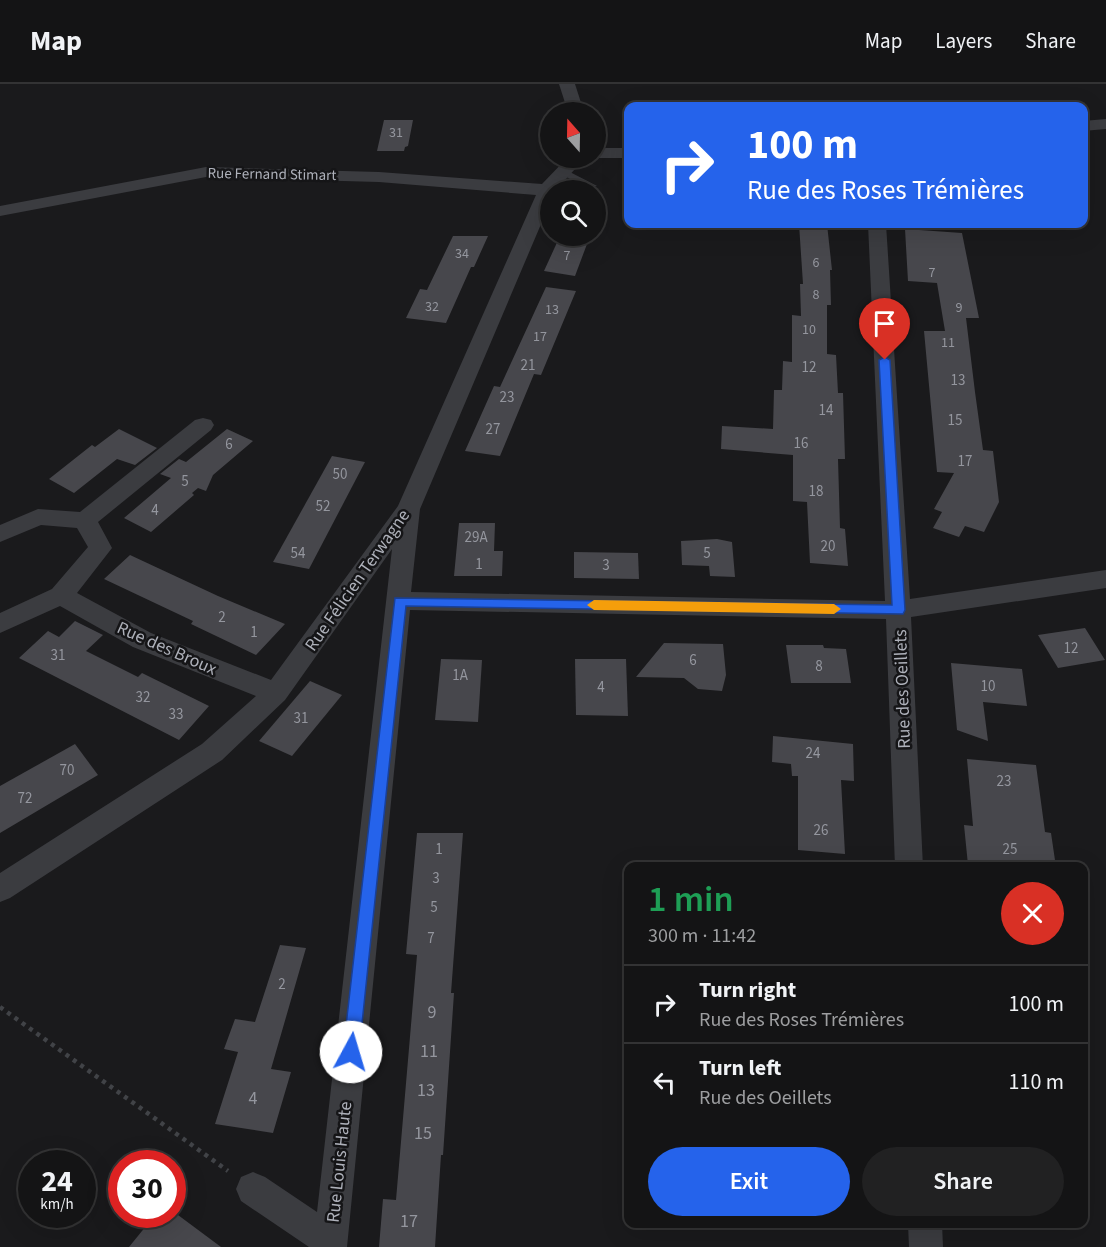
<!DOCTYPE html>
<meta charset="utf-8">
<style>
body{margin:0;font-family:"Source Sans 3",sans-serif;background:#212122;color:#f1f3f6;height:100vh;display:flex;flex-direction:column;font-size:22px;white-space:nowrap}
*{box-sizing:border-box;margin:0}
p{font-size:20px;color:#9d9ea0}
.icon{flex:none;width:33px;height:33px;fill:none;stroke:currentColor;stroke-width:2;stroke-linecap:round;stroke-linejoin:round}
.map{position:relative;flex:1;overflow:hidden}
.sheet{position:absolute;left:624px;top:778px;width:464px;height:366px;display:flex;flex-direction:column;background:#141415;border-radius:12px;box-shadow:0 6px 24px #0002,0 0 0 2px #333334}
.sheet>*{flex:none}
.guide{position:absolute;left:624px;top:18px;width:464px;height:126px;border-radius:12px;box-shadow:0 6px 24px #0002,0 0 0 2px #333334;background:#2563eb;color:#fff;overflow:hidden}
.needle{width:39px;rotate:340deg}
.tools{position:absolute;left:540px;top:18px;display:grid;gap:12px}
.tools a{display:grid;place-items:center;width:66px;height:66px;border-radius:50%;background:#141415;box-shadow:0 6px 24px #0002,0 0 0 2px #333334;font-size:30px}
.speed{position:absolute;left:18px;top:1066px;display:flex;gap:12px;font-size:30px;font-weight:700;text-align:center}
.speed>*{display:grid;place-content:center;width:78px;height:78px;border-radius:50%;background:#141415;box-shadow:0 6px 24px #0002,0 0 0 2px #333334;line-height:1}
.speed small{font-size:15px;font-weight:400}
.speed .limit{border:9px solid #d22;background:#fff;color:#111}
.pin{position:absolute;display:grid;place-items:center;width:51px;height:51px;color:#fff;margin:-62px -26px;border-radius:50% 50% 50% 0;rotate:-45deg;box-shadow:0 0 6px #0007}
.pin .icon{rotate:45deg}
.me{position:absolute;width:66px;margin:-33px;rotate:6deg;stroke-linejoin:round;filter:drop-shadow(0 0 4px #0008)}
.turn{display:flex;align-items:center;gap:21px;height:126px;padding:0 24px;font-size:27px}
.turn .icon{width:78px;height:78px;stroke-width:2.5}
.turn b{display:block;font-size:42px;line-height:51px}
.round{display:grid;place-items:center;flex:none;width:63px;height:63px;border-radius:32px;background:#212122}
.overview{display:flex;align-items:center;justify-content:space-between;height:102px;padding:0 24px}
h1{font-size:36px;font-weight:600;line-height:45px;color:#1e9e55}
.action{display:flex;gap:12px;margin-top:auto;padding:12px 24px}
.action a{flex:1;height:69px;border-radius:36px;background:#2563eb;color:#fff;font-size:24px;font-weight:600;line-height:69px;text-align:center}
.action a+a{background:#212122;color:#f1f3f6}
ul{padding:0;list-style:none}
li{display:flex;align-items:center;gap:18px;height:78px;padding:0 24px;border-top:2px solid #333334}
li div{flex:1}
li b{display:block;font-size:22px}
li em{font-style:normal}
header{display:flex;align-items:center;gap:36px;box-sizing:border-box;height:84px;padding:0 30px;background:#141415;border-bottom:2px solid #333334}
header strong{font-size:28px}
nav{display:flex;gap:33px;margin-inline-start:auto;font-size:21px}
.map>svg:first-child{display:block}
.building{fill:#47474c}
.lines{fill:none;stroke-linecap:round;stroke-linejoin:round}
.path{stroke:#414347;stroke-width:4.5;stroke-dasharray:4 5;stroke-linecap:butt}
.service{fill:#3b3c40;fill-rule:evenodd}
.minor{fill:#3b3c40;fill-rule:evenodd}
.route{fill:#2563eb;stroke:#184099;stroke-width:1.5}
.slow{fill:#f59e0b}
.labels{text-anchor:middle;stroke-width:5;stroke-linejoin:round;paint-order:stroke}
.far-number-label{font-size:14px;fill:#94969e}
.far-street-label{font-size:15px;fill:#aeb1ba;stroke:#151517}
.number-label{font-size:15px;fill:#94969e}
.street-label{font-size:18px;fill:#aeb1ba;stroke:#151517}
.near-number-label{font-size:18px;fill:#94969e}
</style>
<header>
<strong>Map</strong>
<nav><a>Map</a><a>Layers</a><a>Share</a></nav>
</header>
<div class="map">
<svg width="1106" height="1163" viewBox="0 0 1106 1163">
<rect width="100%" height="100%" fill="#1a1a1c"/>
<!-- building -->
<g class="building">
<path d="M 384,36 L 413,36 L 408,62 L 405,63 L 404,67 L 377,67 Z"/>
<path d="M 799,140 L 827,140 L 832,186 L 830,186 L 831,221 L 827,221 L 827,270 L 836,271 L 838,309 L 843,309 L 845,375 L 838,375 L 840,444 L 845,445 L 848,482 L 810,479 L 807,418 L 793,417 L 793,371 L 721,365 L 722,342 L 773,345 L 774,306 L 782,306 L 783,277 L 792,278 L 792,231 L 801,232 L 800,200 L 803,200 Z"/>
<path d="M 905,145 L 962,149 L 979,234 L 966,234 L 975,308 L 983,366 L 993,367 L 999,418 L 984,448 L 965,442 L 959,453 L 933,444 L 942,428 L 934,425 L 954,389 L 937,388 L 924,247 L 945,247 L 937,199 L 908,197 Z"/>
<path d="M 453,152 L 488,152 L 474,183 L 471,183 L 446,239 L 406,234 L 420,205 L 427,206 Z"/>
<path d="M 560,152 L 590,152 L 575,192 L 544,187 Z"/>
<path d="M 546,203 L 576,207 L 541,291 L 534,290 L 500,372 L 465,367 L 494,302 L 500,303 Z"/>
<path d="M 119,345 L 157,364 L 135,381 L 117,375 L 74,409 L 49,395 L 92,361 L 95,363 Z"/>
<path d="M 227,345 L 253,357 L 213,391 L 206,407 L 198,404 L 192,409 L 194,411 L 151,448 L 124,434 L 171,394 L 160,390 L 179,375 L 186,378 Z"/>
<path d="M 332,372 L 365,378 L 309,485 L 273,478 Z"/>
<path d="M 459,439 L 495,439 L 494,467 L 503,467 L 502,492 L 454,492 Z"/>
<path d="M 717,455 L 732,458 L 735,493 L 710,492 L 709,482 L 682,481 L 681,457 Z"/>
<path d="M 574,468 L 638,469 L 639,495 L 574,494 Z"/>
<path d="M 130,471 L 218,512 L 285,540 L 256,571 L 191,540 L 193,537 L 104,495 Z"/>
<path d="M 75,537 L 103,551 L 86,567 L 138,593 L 142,589 L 209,622 L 179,656 L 19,574 L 48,547 L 59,553 Z"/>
<path d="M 1085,544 L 1105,576 L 1058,584 L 1038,551 Z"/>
<path d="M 664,559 L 723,560 L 726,591 L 722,607 L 698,605 L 684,594 L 636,593 Z"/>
<path d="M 786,561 L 823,561 L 824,564 L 846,565 L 851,599 L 791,599 Z"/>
<path d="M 441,575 L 482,576 L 478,638 L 435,636 Z"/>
<path d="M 575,575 L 626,575 L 628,632 L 576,631 Z"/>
<path d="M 951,579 L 1022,585 L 1027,622 L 983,618 L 988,657 L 957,646 Z"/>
<path d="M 310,597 L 342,611 L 292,672 L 259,657 Z"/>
<path d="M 773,652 L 853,660 L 854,697 L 841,696 L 845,770 L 798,766 L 798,692 L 792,692 L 791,680 L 772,678 Z"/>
<path d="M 75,660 L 98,691 L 0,749 L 0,702 Z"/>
<path d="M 967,675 L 1036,681 L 1045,748 L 1051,749 L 1056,783 L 968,781 L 964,741 L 973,742 Z"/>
<path d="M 417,749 L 463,749 L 451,909 L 454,909 L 443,1071 L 441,1071 L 435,1163 L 379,1163 L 383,1115 L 396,1116 L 417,871 L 406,870 Z"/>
<path d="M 280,861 L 306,864 L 271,985 L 291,988 L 273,1049 L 215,1040 L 238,968 L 224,965 L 235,935 L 255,938 Z"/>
<path d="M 155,1131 L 178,1131 L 221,1163 L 129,1163 Z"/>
</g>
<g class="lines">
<!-- path -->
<path class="path" d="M 0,923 L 228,1087"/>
<!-- service -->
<path class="service" d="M 560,86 L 566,86 L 597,102 L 589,104 L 560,90 Z"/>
<!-- minor -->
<g class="minor">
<path d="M 559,0 L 575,0 L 584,28 L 568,28 Z"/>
<path d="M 1106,35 L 1106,45 L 1083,47 L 1083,37 Z"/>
<path d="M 596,64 L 628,64 L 628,74 L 593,74 L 596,74 Z"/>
<path d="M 567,74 L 585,74 L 556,106 L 550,106 L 550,119 L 420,425 L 411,508 L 885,517 L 868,140 L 886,140 L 910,515 L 1106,486 L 1106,504 L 911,533 L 923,783 L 895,783 L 886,535 L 410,526 L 347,1163 L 309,1163 L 241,1117 L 236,1105 L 241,1093 L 253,1088 L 265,1093 L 317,1128 L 392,465 L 285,616 L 222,676 L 10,814 L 0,818 L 0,789 L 202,660 L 256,612 L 133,563 L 60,522 L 0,549 L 0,529 L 52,505 L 88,463 L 77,444 L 41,441 L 0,458 L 0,441 L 38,425 L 80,428 L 195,336 L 203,334 L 211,336 L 214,341 L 211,346 L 98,438 L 112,464 L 77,509 L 151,549 L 271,596 L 398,422 L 536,111 L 379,98 L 206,93 L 0,132 L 0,122 L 206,83 L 379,88 L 542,100 Z"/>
<path d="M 908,1140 L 942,1140 L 943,1163 L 909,1163 Z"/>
</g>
</g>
<!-- route -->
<path class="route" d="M 885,273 L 890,276 L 905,526 L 903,530 L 406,522 L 359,968 L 357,973 L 351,976 L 345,973 L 343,968 L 395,514 L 892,521 L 879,276 Z"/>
<!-- slow -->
<path class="slow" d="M 594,516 L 834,520 L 841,525 L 834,530 L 594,526 L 587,521 Z"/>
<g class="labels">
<!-- far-number labels -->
<g class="far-number-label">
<text x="396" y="53">31</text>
<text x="462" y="174">34</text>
<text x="567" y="176">7</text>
<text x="816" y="183">6</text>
<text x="932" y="193">7</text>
<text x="816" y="215">8</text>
<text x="432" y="227">32</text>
<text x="959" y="228">9</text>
<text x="552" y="230">13</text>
<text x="809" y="250">10</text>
<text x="540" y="257">17</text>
<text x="948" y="263">11</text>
</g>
<!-- far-street labels -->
<g class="far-street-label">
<text transform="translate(272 90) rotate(1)" y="5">Rue Fernand Stimart</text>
</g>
<!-- number labels -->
<g class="number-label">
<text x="528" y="286">21</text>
<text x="809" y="288">12</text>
<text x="958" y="301">13</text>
<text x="507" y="318">23</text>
<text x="826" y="331">14</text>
<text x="955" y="341">15</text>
<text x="493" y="350">27</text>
<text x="801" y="364">16</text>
<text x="229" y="365">6</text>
<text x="965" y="382">17</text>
<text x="340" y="395">50</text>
<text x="185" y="402">5</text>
<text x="816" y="412">18</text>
<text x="323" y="427">52</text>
<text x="155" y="431">4</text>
<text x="476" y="458">29A</text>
<text x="828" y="467">20</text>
<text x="298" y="474">54</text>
<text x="707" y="474">5</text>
<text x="479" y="485">1</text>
<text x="606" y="486">3</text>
<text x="222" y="538">2</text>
<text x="254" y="553">1</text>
<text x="1071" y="569">12</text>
<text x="58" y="576">31</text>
<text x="693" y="581">6</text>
<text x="819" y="587">8</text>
<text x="460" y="596">1A</text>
<text x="988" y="607">10</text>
<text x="601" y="608">4</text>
<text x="143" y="618">32</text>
<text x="176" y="635">33</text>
<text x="301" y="639">31</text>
<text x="813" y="674">24</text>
<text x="67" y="691">70</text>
<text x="1004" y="702">23</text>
<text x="25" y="719">72</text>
<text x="821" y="751">26</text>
<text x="439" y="770">1</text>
<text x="1010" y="770">25</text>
<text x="436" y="799">3</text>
<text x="434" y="828">5</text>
<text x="431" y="859">7</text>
<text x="282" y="905">2</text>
</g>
<!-- street labels -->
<g class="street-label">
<text transform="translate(357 496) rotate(-55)" y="6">Rue Félicien Terwagne</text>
<text transform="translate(167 564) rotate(24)" y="6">Rue des Broux</text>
<text transform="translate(902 605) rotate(-92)" y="6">Rue des Oeillets</text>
<text transform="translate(339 1078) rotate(-84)" y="6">Rue Louis Haute</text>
</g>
<!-- near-number labels -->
<g class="near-number-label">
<text x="432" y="934">9</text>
<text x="429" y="973">11</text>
<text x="426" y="1012">13</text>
<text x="253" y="1020">4</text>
<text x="423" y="1055">15</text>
<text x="409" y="1143">17</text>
</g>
</g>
</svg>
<div class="tools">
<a><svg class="needle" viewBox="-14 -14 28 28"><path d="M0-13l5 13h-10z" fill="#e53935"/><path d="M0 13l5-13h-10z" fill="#9d9ea0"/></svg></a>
<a><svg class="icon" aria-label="search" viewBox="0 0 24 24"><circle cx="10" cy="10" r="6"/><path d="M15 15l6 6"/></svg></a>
</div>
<div class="speed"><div>24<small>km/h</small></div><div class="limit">30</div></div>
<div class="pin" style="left:885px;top:276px;background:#d93025"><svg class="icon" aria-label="arrive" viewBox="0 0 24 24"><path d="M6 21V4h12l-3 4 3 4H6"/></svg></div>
<svg class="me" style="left:351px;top:968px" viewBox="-20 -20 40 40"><circle r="19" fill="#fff"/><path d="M0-13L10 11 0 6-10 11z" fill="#2563eb"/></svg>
<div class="guide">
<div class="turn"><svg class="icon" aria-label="right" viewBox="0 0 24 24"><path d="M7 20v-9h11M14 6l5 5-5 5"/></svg><div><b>100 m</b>Rue des Roses Trémières</div></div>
</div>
<section class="sheet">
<div class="overview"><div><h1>1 min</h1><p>300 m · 11:42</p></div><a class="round" style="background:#d93025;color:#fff"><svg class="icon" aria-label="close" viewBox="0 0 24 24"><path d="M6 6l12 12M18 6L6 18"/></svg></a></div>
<ul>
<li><svg class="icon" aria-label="right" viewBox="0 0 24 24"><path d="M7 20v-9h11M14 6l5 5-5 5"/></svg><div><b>Turn right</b><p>Rue des Roses Trémières</p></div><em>100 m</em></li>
<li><svg class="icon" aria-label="left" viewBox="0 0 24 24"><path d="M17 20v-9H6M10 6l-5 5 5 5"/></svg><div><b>Turn left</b><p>Rue des Oeillets</p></div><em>110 m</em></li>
</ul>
<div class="action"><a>Exit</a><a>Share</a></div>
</section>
</div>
